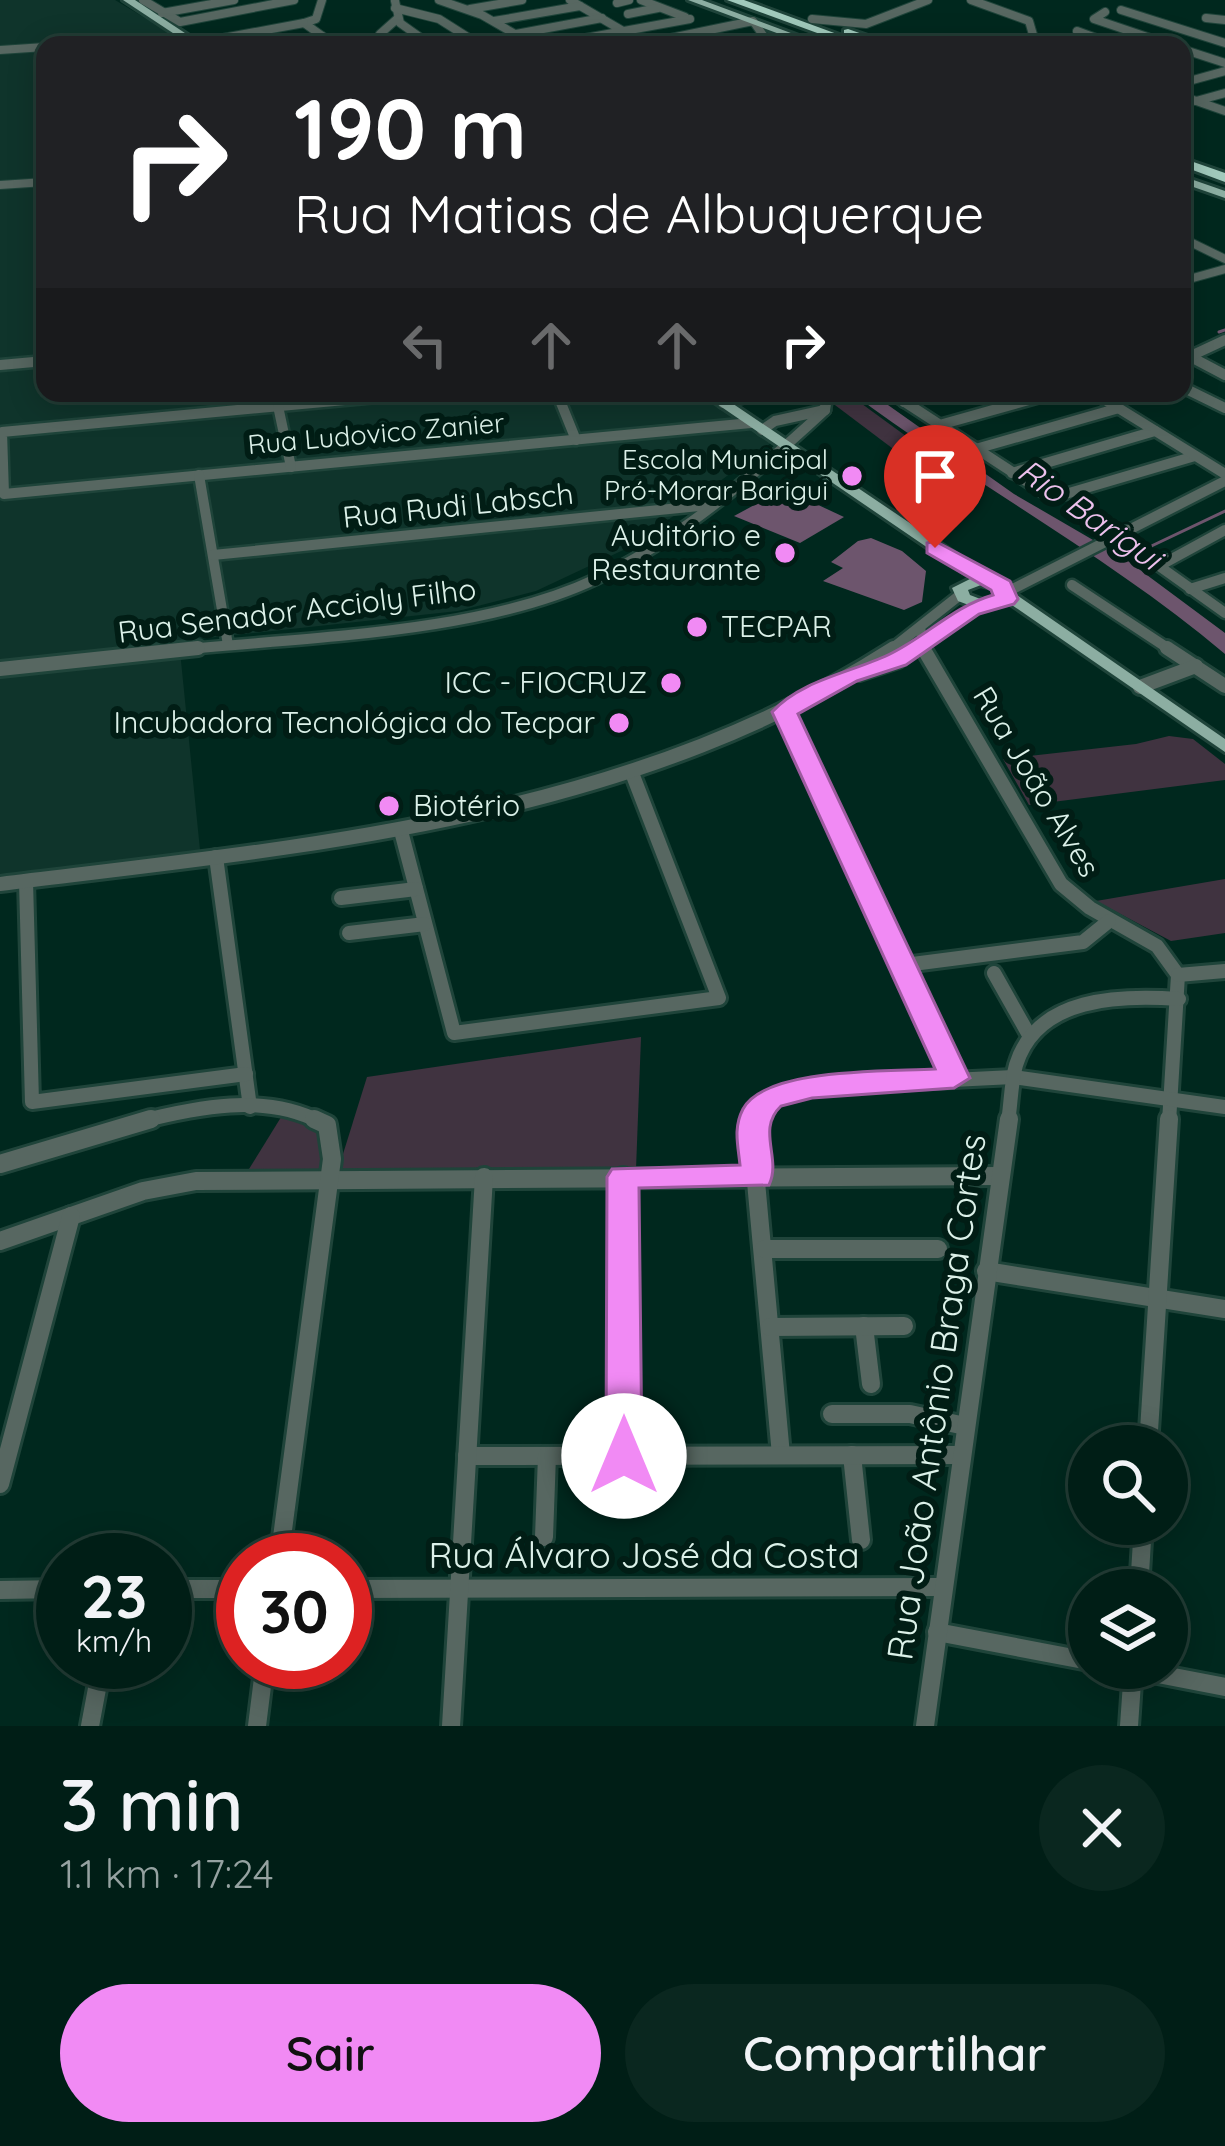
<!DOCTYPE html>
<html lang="pt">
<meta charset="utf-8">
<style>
body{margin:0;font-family:Quicksand,sans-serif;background:#0a271f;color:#f1f3f6;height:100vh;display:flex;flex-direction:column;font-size:45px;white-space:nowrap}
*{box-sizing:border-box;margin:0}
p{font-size:39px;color:#95a2a1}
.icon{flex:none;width:66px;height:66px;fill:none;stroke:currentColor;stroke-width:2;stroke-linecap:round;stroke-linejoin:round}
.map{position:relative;height:1726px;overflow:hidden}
.side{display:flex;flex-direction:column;background:#001e16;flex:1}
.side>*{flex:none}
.hud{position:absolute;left:36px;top:36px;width:1155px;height:366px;border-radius:24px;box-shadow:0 6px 30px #0003,0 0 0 3px #223c35;background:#202124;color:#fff;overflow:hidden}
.fabs{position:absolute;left:1068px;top:1425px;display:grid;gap:24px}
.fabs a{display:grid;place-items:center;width:120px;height:120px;border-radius:50%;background:#001e16;box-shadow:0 6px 30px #0003,0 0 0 3px #223c35;font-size:60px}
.speed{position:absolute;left:36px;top:1533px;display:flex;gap:24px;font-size:60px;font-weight:700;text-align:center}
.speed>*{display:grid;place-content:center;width:156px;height:156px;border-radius:50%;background:#001e16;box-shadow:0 6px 30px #0003,0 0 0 3px #223c35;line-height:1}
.speed small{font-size:30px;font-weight:400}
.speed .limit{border:18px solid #d22;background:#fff;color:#111}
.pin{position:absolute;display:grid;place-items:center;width:102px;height:102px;color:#fff;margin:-123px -51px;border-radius:50% 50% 50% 0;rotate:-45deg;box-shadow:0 0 12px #0007}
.pin .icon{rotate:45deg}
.me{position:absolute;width:132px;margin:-66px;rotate:0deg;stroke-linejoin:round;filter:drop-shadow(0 0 9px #0008)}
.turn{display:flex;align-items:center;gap:42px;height:252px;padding:0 60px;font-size:54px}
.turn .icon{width:156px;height:156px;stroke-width:2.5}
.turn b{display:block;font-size:84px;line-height:102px}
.lanes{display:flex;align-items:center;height:114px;padding:0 60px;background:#0003;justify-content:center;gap:60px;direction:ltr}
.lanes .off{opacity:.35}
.round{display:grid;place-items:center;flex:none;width:126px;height:126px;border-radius:63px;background:#0a271f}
.headline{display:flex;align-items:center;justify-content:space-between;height:204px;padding:0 60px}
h1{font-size:72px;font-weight:600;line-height:90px}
.primary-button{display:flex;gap:24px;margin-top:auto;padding:24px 60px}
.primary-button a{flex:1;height:138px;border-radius:72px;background:#f18af4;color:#111;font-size:48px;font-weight:600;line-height:138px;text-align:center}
.primary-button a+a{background:#0a271f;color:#f1f3f6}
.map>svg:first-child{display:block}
.built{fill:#0f342b}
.green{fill:#403340}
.water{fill:#6d556d}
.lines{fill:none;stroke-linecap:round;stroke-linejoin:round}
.stream{stroke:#6d556d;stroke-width:3}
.minor-far3-casing{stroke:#1f443a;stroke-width:10}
.minor-far2-casing{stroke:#1f443a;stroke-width:15}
.minor-far1-casing{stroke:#1f443a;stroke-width:20}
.minor-casing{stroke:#1f443a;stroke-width:24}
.major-casing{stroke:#1f443a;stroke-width:6}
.highway-casing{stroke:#1f443a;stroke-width:6}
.minor-far3{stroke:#576761;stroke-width:8}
.minor-far2{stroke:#576761;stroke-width:10}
.minor-far1{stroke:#576761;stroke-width:14}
.minor{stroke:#576761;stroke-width:18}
.major{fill:#8caea2;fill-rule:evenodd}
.highway{fill:#a1cabc;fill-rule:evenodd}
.route{fill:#f18af4;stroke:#9d5a9f;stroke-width:3}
.poi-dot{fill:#f18af4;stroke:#011d15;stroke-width:4.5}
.labels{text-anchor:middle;stroke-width:12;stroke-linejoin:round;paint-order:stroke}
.far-street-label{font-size:27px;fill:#dcf1e9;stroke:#011d15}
.far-poi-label{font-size:27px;fill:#dcf1e9;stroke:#011d15;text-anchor:end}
.street-label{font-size:30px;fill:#dcf1e9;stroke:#011d15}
.poi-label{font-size:30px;fill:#dcf1e9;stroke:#011d15;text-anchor:end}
.water-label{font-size:33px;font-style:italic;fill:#edc1ed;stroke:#011d15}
.near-street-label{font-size:36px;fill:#dcf1e9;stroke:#011d15}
</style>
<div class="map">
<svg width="1225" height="1726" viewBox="0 0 1225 1726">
<rect width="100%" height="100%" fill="#00281e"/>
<!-- built -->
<path class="built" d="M 0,0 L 115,0 L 190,45 L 45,45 L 45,393 L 697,393 L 771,443 L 636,544 L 536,591 L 458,611 L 179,641 L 200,850 L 0,876 Z"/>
<!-- green -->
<g class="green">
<path d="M 819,393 L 847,393 L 977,488 L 953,494 Z"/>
<path d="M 1169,736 L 1193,739 L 1225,764 L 1225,780 L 1029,805 L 1003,759 L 1136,744 Z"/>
<path d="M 1225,879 L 1225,933 L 1171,941 L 1096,901 Z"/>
<path d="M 641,1037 L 636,1169 L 338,1170 L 367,1077 Z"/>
<path d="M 283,1114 L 313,1121 L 325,1137 L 322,1169 L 249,1169 Z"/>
</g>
<!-- water -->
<g class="water">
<path d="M 852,393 L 871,393 L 1014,494 L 1124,558 L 1225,633 L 1225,654 C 1109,556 973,484 852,393 Z"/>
<path d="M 784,489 L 844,517 L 800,543 L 734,516 Z"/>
<path d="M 871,538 L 902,551 L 926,571 L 922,602 L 904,610 L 823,581 L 843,568 L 831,562 L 858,541 Z"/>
</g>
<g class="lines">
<!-- stream -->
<g class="stream">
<path d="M 1219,332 L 1225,330"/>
<path d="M 1117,556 L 1143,550 L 1225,511"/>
</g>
<!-- minor-far3 casing -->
<g class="minor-far3-casing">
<g id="minor-far3">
<path d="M 143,0 L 180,22 L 294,0"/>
<path d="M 322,0 L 316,19 L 304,23 L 335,45"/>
<path d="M 439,0 L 482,15 L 534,45"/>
<path d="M 570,0 L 623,31"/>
<path d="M 641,0 L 685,17"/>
<path d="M 971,0 L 1029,21 L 1036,45"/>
<path d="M 395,1 L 400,23 L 431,45"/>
<path d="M 617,3 L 629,0"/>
<path d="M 395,8 L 439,19 L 480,45"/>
<path d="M 470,9 L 522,0"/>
<path d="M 1121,10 L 1225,43"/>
<path d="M 1105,12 L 1094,19 L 1171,45"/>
<path d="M 162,13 L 234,0"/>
<path d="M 628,14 L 658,8"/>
<path d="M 1206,18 L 1225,20"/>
<path d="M 812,19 L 866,24 L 928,0"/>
<path d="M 494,21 L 580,6"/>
<path d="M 1077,31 L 1107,42"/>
<path d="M 516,34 L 602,18"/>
<path d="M 196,43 L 304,23"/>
<path d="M 78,45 L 187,38"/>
<path d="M 273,45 L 322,36"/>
<path d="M 387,45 L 380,34 L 398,18"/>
<path d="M 547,45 L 690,19"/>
<path d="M 637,45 L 753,21 L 765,38 L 783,45"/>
<path d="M 730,45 L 765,38"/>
<path d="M 1096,45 L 1136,35"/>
<path d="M 1182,49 L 1225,63"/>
<path d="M 0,50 L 45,47"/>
<path d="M 1182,83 L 1225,71"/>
<path d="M 1182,96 L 1225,111"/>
<path d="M 1196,101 L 1225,93"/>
<path d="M 0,185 L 45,182"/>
<path d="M 1182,238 L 1225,259"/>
<path d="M 1182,281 L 1225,269"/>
</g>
</g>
<!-- minor-far2 casing -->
<g class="minor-far2-casing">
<g id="minor-far2">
<path d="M 1189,356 L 1225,375"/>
<path d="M 1182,360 L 1225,340"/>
<path d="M 0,365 L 45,361"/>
<path d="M 1182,387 L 1225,408"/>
<path d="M 420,393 L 2,432 L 4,494 L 751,423"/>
<path d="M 557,393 L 576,440"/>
<path d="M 813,393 L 826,404 L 825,410"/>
<path d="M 891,393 L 1052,498 L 1195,456"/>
<path d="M 1094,393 L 1225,474"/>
<path d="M 904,402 L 935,393"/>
<path d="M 723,403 L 760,393"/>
<path d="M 1111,403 L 1135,393"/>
<path d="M 278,406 L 291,467"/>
<path d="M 943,424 L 1054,393"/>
<path d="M 762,430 L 775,421 L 825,410"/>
<path d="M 979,448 L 1119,408"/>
<path d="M 1012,473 L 1155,431"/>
<path d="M 199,475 L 228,645"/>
<path d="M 1225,530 L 1159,566 L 1225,613"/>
<path d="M 213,555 L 709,505"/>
<path d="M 1072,585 L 1172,651"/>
<path d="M 1190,589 L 1225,578"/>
<path d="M 1007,592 L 1225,481"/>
<path d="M 920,628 L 925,651"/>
<path d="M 170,651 C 300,637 478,635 596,579 C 679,540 758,472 825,410"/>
<path d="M 889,651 L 960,595"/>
<path d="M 912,651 L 982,605"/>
</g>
</g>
<!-- minor-far1 casing -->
<g class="minor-far1-casing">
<g id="minor-far1">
<path d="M 923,648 L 1061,884 L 1090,908 L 1157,946 L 1178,975 L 1169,1122"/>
<path d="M 1167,648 L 1225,686"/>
<path d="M 0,669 L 198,648"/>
<path d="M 859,673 L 898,660 L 916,648"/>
<path d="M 1140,687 L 1196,666"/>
<path d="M 784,712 L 954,1078"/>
<path d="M 401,831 L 454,1033 L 719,998 L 632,773"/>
<path d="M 216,857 L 250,1107"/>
<path d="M 26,881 L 32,1102 L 246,1074"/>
<path d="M 0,884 C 308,846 626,820 894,648"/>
<path d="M 341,898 L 416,889"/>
<path d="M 349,933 L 425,924"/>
<path d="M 905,965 L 1083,942 L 1109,921"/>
<path d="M 994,973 L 1029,1035"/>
<path d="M 1178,975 L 1225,971"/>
<path d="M 138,1122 C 197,1107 264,1093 320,1122"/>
<path d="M 755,1122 L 770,1100 L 811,1087 L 1013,1077 L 1225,1107"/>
<path d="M 1008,1122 C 1011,1103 1011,1082 1016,1065 C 1037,996 1121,995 1179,999"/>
</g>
</g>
<!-- minor casing -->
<g class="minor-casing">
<g id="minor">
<path d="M 756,1119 L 752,1138 L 781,1455"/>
<path d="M 0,1164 L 151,1119"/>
<path d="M 623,1177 L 624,1455"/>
<path d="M 0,1241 L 143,1191 L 196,1181 L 999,1176"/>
<path d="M 764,1249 L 938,1249"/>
<path d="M 986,1271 L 1225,1309"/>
<path d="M 864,1326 L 871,1384"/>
<path d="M 770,1327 L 904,1326"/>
<path d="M 832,1414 L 910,1414 L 965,1426"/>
<path d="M 1148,1446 L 1169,1119"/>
<path d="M 852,1455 L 861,1540"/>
<path d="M 467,1456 L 961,1455"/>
<path d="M 0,1484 L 71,1216"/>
<path d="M 544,1537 L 547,1456"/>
<path d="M 279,1560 L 332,1159 L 327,1125 L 314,1119"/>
<path d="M 165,1589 L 243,1589"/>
<path d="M 345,1589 L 943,1587"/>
<path d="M 0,1590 L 63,1589"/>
<path d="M 1139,1590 L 1143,1524"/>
<path d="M 937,1632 L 1089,1661"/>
<path d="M 1127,1668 L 1225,1687"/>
<path d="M 90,1726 L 102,1662"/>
<path d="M 257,1726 L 265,1662"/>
<path d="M 451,1726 L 484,1177"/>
<path d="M 925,1726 L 1009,1119"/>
<path d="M 1129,1726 L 1133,1668"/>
</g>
</g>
<!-- major casing -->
<g class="major-casing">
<g id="major">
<path d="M 123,0 L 135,0 L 203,45 L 191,45 Z"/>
<path d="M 688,0 L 702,0 L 823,45 L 809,45 Z"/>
<path d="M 1182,176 L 1225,191 L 1225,198 L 1182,183 Z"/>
<path d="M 701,393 L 717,393 L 993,579 L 1007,583 L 1011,591 L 1225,739 L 1225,752 L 1009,603 L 982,610 L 958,601 L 952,588 L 972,578 ZM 981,585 L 995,589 L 998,596 L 983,600 L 970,595 L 968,590 Z"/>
</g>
</g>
<!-- highway casing -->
<g class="highway-casing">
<g id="highway">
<path d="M 727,0 L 744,0 L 867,45 L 850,45 Z"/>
<path d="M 848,29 L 888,43 L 890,45 L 873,45 L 844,34 L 844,30 Z"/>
<path d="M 1182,158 L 1225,173 L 1225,182 L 1182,166 Z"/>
</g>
</g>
<!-- minor-far3 -->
<use href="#minor-far3" class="minor-far3"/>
<!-- minor-far2 -->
<use href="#minor-far2" class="minor-far2"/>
<!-- minor-far1 -->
<use href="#minor-far1" class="minor-far1"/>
<!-- minor -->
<use href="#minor" class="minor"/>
<!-- major -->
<use href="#major" class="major"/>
<!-- highway -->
<use href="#highway" class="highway"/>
</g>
<!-- route -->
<path class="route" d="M 935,541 L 1010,581 L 1018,599 L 1014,604 L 979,614 L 906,665 L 857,681 L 798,714 L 970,1078 L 954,1088 L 812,1098 L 781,1106 C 756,1130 782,1158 769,1185 L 639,1188 L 642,1456 L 637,1466 L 624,1470 L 611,1466 L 606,1456 L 607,1177 L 612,1169 L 740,1165 C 738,1145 733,1128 743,1109 C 765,1067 892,1072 935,1069 L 772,712 C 801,680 850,673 888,655 C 926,637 952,607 993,595 L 991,590 L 927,553 L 927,543 Z"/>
<!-- markers -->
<g class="poi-dot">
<circle cx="852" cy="476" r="12"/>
<circle cx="785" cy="553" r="12"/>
<circle cx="697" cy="627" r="12"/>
<circle cx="671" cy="683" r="12"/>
<circle cx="619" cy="723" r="12"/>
<circle cx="389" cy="806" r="12"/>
</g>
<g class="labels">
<!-- far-street labels -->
<g class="far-street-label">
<text transform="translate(376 434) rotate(-5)" y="9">Rua Ludovico Zanier</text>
</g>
<!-- far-poi labels -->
<g class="far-poi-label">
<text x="828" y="469">Escola Municipal<tspan x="828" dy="31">Pró-Morar Barigui</tspan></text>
</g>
<!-- street labels -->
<g class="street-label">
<text transform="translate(458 506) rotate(-6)" y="10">Rua Rudi Labsch</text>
<text transform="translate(297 611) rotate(-7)" y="10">Rua Senador Accioly Filho</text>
<text transform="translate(1036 782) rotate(59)" y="10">Rua João Alves</text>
</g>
<!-- poi labels -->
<g class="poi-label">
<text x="761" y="546">Auditório e<tspan x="761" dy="34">Restaurante</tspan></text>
<text x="721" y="637" text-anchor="start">TECPAR</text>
<text x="647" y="693">ICC - FIOCRUZ</text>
<text x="595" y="733">Incubadora Tecnológica do Tecpar</text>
<text x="413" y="816" text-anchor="start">Biotério</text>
</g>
<!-- water labels -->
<g class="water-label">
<text transform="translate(1090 514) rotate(35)" y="12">Rio Barigui</text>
</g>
<!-- near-street labels -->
<g class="near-street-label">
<text transform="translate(936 1397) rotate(-82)" y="13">Rua João Antônio Braga Cortes</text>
<text x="644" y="1568">Rua Álvaro José da Costa</text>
</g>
</g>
</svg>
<div class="fabs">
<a><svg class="icon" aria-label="search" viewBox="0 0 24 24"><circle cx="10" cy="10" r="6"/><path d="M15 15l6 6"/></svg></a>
<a><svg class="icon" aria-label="layers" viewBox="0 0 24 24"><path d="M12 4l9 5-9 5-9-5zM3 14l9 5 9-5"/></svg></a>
</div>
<div class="speed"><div>23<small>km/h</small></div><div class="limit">30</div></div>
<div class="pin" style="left:935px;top:548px;background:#d93025"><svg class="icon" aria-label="arrive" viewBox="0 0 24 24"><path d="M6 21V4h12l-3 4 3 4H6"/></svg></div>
<svg class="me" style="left:624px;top:1456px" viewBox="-20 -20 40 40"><circle r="19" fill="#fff"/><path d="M0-13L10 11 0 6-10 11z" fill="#f18af4"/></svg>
<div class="hud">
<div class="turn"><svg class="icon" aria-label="right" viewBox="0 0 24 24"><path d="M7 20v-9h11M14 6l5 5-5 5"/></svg><div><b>190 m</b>Rua Matias de Albuquerque</div></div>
<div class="lanes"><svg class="icon off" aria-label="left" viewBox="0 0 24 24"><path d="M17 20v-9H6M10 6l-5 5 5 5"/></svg><svg class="icon off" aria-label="ahead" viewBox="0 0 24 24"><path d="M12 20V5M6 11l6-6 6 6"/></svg><svg class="icon off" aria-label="ahead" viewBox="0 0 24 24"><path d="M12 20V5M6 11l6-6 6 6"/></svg><svg class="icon" aria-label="right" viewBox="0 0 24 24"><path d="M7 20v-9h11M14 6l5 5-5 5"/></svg></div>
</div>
</div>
<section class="side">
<div class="headline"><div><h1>3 min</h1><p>1.1 km · 17:24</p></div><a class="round"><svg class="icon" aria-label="close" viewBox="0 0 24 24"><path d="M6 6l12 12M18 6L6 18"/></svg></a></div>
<div class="primary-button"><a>Sair</a><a>Compartilhar</a></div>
</section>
